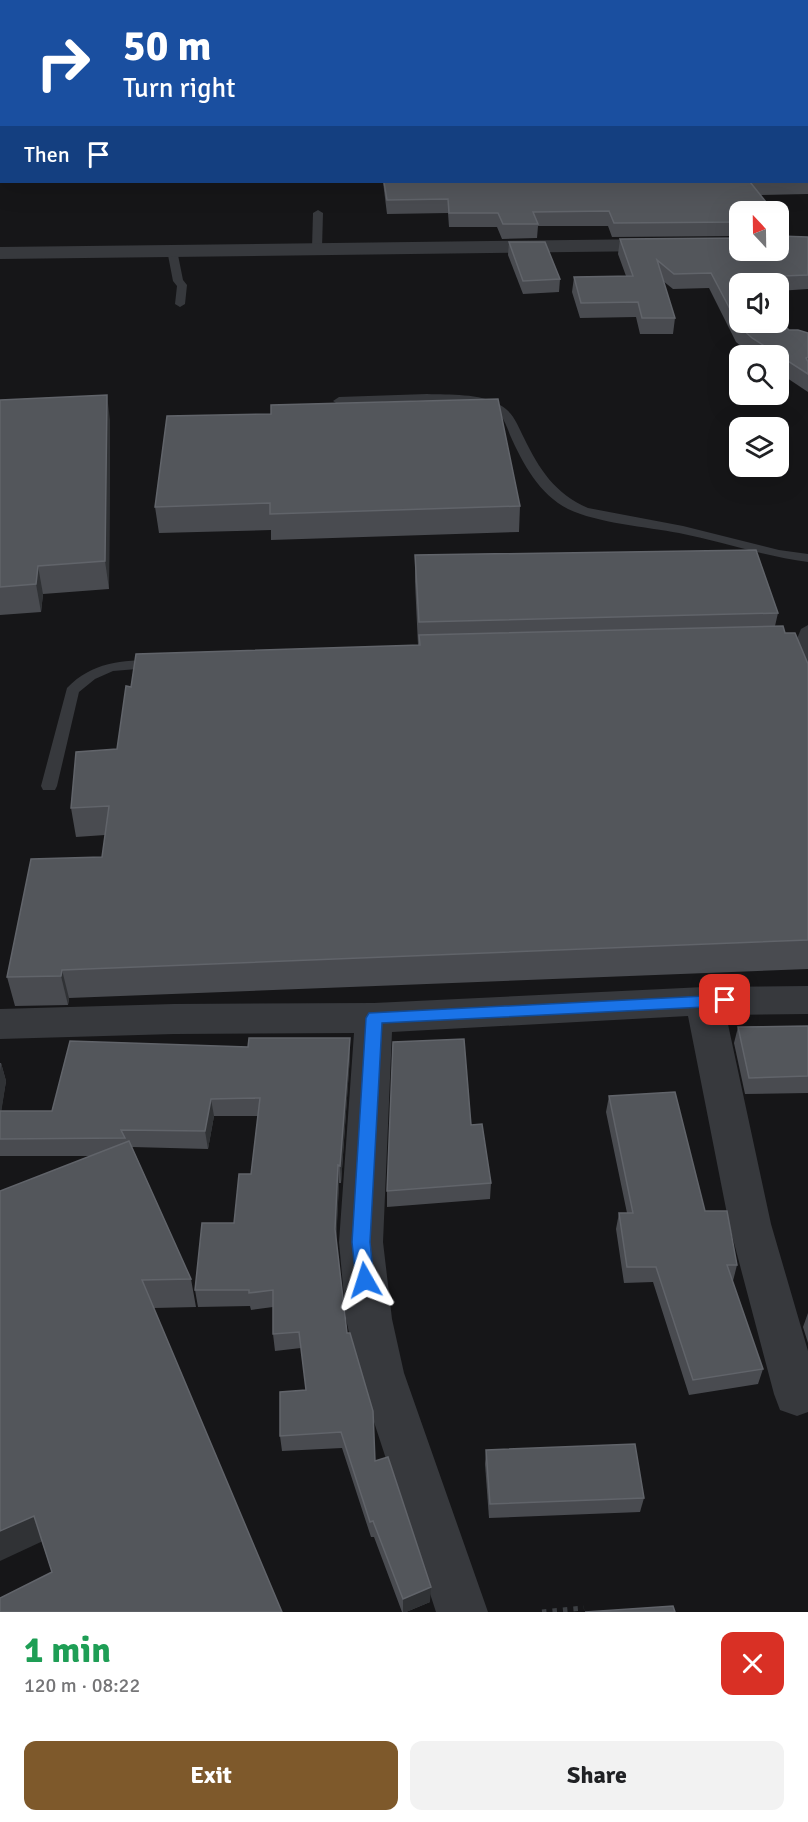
<!DOCTYPE html>
<meta charset="utf-8">
<style>
body{margin:0;font-family:Signika,sans-serif;background:#f2f2f2;color:#202124;height:100vh;display:flex;flex-direction:column;font-size:22px;white-space:nowrap}
*{box-sizing:border-box;margin:0}
p{font-size:20px;color:#757577}
.icon{flex:none;width:33px;height:33px;fill:none;stroke:currentColor;stroke-width:2;stroke-linecap:round;stroke-linejoin:round}
.map{position:relative;height:1612px;overflow:hidden}
.side{display:flex;flex-direction:column;background:#fff;flex:1}
.side>*{flex:none}
.top-card{position:absolute;left:0px;top:0px;width:808px;height:183px;box-shadow:0 6px 24px #0002;background:#1a4fa0;color:#fff;overflow:hidden}
.needle{width:39px;rotate:338deg}
.controls{position:absolute;left:729px;top:201px;display:grid;gap:12px}
.controls a{display:grid;place-items:center;width:60px;height:60px;border-radius:12px;background:#fff;box-shadow:0 6px 24px #0002;font-size:30px}
.pin{position:absolute;display:grid;place-items:center;width:51px;height:51px;color:#fff;margin:-26px;border-radius:12px;box-shadow:0 3px 9px #0006}
.me{position:absolute;width:66px;margin:-33px;rotate:354deg;stroke-linejoin:round;filter:drop-shadow(0 0 4px #0008)}
.turn{display:flex;align-items:center;gap:21px;height:126px;padding:0 24px;font-size:27px}
.turn .icon{width:78px;height:78px;stroke-width:2.5}
.turn b{display:block;font-size:42px;line-height:51px}
.then{display:flex;align-items:center;height:57px;padding:0 24px;background:#0003;gap:12px;font-size:22px}
.round{display:grid;place-items:center;flex:none;width:63px;height:63px;border-radius:12px;background:#f2f2f2}
.summary{display:flex;align-items:center;justify-content:space-between;height:102px;padding:0 24px}
h1{font-size:36px;font-weight:700;line-height:45px;color:#1e9e55}
.cta{display:flex;gap:12px;margin-top:auto;padding:12px 24px}
.cta a{flex:1;height:69px;border-radius:12px;background:#7e592b;color:#fff;font-size:24px;font-weight:700;line-height:69px;text-align:center}
.cta a+a{background:#f2f2f2;color:#202124}
.map>svg:first-child{display:block}
.lines{fill:none;stroke-linecap:round;stroke-linejoin:round}
.path{stroke:#3d4044;stroke-width:5;stroke-dasharray:4.5 6;stroke-linecap:butt}
.lane{fill:#37393d;fill-rule:evenodd}
.street{fill:#37393d;fill-rule:evenodd}
.highway{fill:#63676e;fill-rule:evenodd}
.wall{fill:#494b50}
.shaded-wall{fill:#303235}
.building{fill:#53565b;stroke:#61646a;stroke-width:1.5}
.route{fill:#1a73e8;stroke:#114b97;stroke-width:1.5}
</style>
<div class="map">
<svg width="808" height="1612" viewBox="0 0 808 1612">
<rect width="100%" height="100%" fill="#161618"/>
<g class="lines">
<!-- path -->
<path class="path" d="M 542,1612 L 584,1608"/>
<!-- lane -->
<g class="lane">
<path d="M 318,210 L 323,213 L 322,248 L 317,251 L 312,248 L 313,213 Z"/>
<path d="M 172,247 L 177,250 L 183,280 L 187,285 L 185,304 L 180,307 L 175,304 L 177,286 L 173,281 L 167,250 Z"/>
<path d="M 427,394 C 450,395 479,393 500,405 C 514,413 517,424 524,438 C 539,469 555,494 588,508 L 683,526 L 779,550 L 808,554 L 808,562 C 764,556 723,542 679,533 C 647,527 597,523 568,509 C 539,494 523,464 510,435 C 508,430 506,424 503,419 C 485,391 371,403 339,405 L 333,401 L 339,397 Z"/>
<path d="M 808,625 L 808,666 L 803,665 L 794,646 L 801,629 Z"/>
<path d="M 156,660 L 163,664 L 161,667 L 113,671 L 95,679 L 79,692 L 57,786 L 55,790 L 43,790 L 41,786 L 67,688 C 92,662 122,660 156,660 Z"/>
</g>
<!-- street -->
<g class="street">
<path d="M 740,238 L 740,250 L 0,259 L 0,247 Z"/>
<path d="M 808,986 L 808,1014 L 726,1015 L 771,1224 L 808,1351 L 808,1412 L 797,1416 L 780,1410 L 774,1394 L 729,1224 L 688,1016 L 392,1032 L 383,1242 L 392,1319 L 404,1373 L 488,1612 L 436,1612 L 358,1373 L 346,1319 L 339,1242 L 354,1033 L 174,1034 L 0,1039 L 0,1009 L 174,1004 L 374,1003 L 704,987 Z"/>
</g>
<!-- highway -->
<g class="highway">
<rect x="792" y="0" width="14" height="2"/>
<path d="M 807,44 L 808,45 L 808,56 L 807,55 Z"/>
</g>
</g>
<!-- wall -->
<g class="wall">
<path d="M 60,0 L 292,0 L 292,2 L 56,2 Z"/>
<path d="M 338,0 L 798,0 L 798,2 L 338,1 Z"/>
<path d="M 807,69 L 808,80 L 808,194 L 761,195 L 740,212 L 740,236 L 612,237 L 608,226 L 538,226 L 537,238 L 502,239 L 497,227 L 449,227 L 448,213 L 387,214 L 383,182 L 807,182 Z"/>
<path d="M 779,236 L 808,237 L 808,289 L 778,291 L 778,284 L 740,284 L 789,330 L 808,333 L 808,392 L 778,372 L 778,356 L 753,356 L 736,342 L 709,288 L 673,289 L 663,281 L 675,318 L 673,334 L 640,334 L 636,317 L 580,318 L 572,292 L 574,277 L 626,276 L 618,254 L 620,239 L 740,238 Z"/>
<path d="M 509,242 L 560,279 L 559,292 L 523,294 L 508,255 Z"/>
<path d="M 0,400 L 110,420 L 109,589 L 43,594 L 41,612 L 0,615 Z"/>
<path d="M 167,416 L 520,506 L 519,532 L 271,540 L 271,530 L 159,533 L 155,507 Z"/>
<path d="M 415,555 L 778,613 L 775,626 L 785,633 L 808,664 L 808,969 L 69,998 L 68,1005 L 15,1006 L 7,977 L 102,857 L 105,835 L 76,837 L 71,808 L 117,749 L 131,687 L 418,645 L 415,582 Z"/>
<path d="M 808,1026 L 808,1093 L 745,1094 L 734,1043 L 738,1027 Z"/>
<path d="M 350,1038 L 350,1055 L 341,1183 L 339,1183 L 336,1240 L 347,1333 L 375,1461 L 430,1602 L 406,1612 L 402,1612 L 374,1537 L 371,1537 L 342,1448 L 282,1451 L 280,1436 L 306,1390 L 301,1348 L 275,1351 L 273,1334 L 273,1307 L 251,1310 L 250,1306 L 198,1307 L 195,1290 L 234,1223 L 251,1174 L 258,1116 L 214,1116 L 208,1149 L 132,1147 L 191,1279 L 196,1307 L 154,1308 L 52,1572 L 42,1542 L 91,1156 L 0,1156 L 0,1063 L 1,1063 L 6,1081 L 1,1111 L 52,1111 L 248,1047 Z"/>
<path d="M 609,1096 L 705,1211 L 737,1265 L 733,1281 L 732,1281 L 763,1369 L 758,1384 L 689,1395 L 653,1282 L 624,1283 L 616,1229 L 619,1213 L 627,1213 L 606,1112 Z"/>
<path d="M 471,1125 L 491,1183 L 490,1199 L 387,1207 L 387,1191 Z"/>
<path d="M 808,1313 L 808,1343 L 803,1327 Z"/>
<path d="M 486,1450 L 644,1498 L 640,1512 L 489,1518 L 485,1464 Z"/>
</g>
<!-- shaded-wall -->
<g class="shaded-wall">
<path d="M 782,221 L 779,235 L 778,235 L 778,222 Z"/>
<path d="M 107,395 L 110,420 L 109,589 L 105,561 Z"/>
<path d="M 38,566 L 43,594 L 41,612 L 36,584 Z"/>
<path d="M 62,970 L 69,998 L 68,1005 L 61,976 Z"/>
<path d="M 350,1038 L 350,1055 L 341,1183 L 340,1166 Z"/>
<path d="M 1,1063 L 6,1081 L 0,1120 L 0,1071 Z"/>
<path d="M 211,1099 L 214,1116 L 208,1149 L 205,1131 Z"/>
<path d="M 338,1165 L 339,1183 L 336,1246 L 335,1229 Z"/>
<path d="M 34,1516 L 43,1541 L 0,1561 L 0,1531 Z"/>
<path d="M 431,1587 L 430,1602 L 406,1612 L 403,1612 L 403,1599 Z"/>
</g>
<!-- building -->
<g class="building">
<path d="M 60,0 L 257,0 L 256,2 L 56,2 Z"/>
<path d="M 466,0 L 783,0 L 783,2 L 467,2 Z"/>
<path d="M 807,69 L 808,70 L 808,143 L 807,144 Z"/>
<path d="M 807,144 L 808,147 L 808,181 L 807,181 Z"/>
<path d="M 384,182 L 750,182 L 774,212 L 740,212 L 740,222 L 614,223 L 609,211 L 533,212 L 538,224 L 503,224 L 498,213 L 449,213 L 448,199 L 387,200 Z"/>
<path d="M 778,231 L 779,236 L 808,237 L 808,275 L 757,277 L 761,284 L 740,284 L 740,322 L 778,322 L 778,319 L 789,330 L 798,330 L 808,333 L 808,357 L 806,358 L 808,362 L 808,374 L 752,338 L 739,326 L 711,273 L 674,274 L 657,260 L 675,318 L 642,318 L 638,302 L 581,303 L 574,277 L 633,276 L 620,239 L 740,238 L 740,250 L 778,250 Z"/>
<path d="M 509,242 L 545,242 L 560,279 L 523,281 Z"/>
<path d="M 107,395 L 105,561 L 38,566 L 36,584 L 0,587 L 0,400 Z"/>
<path d="M 498,399 L 520,506 L 270,514 L 270,503 L 155,507 L 167,416 L 271,414 L 271,405 Z"/>
<path d="M 756,550 L 778,613 L 419,622 L 415,555 Z"/>
<path d="M 783,626 L 785,633 L 795,633 L 808,664 L 808,940 L 62,970 L 61,976 L 7,977 L 31,859 L 102,857 L 109,806 L 71,808 L 76,752 L 117,749 L 126,686 L 131,687 L 136,654 L 420,645 L 419,635 Z"/>
<path d="M 808,1026 L 808,1076 L 749,1078 L 738,1027 Z"/>
<path d="M 249,1038 L 350,1038 L 340,1166 L 338,1165 L 335,1229 L 347,1333 L 350,1333 L 373,1411 L 375,1461 L 388,1457 L 431,1587 L 403,1599 L 373,1521 L 370,1522 L 341,1432 L 280,1436 L 280,1392 L 306,1390 L 299,1332 L 273,1334 L 273,1290 L 249,1293 L 249,1290 L 195,1290 L 202,1223 L 234,1223 L 239,1174 L 251,1174 L 260,1098 L 211,1099 L 205,1131 L 121,1130 L 125,1138 L 0,1139 L 0,1111 L 52,1111 L 70,1041 L 248,1047 Z"/>
<path d="M 464,1039 L 471,1125 L 482,1124 L 491,1183 L 387,1191 L 393,1042 Z"/>
<path d="M 675,1092 L 705,1211 L 727,1211 L 737,1265 L 727,1265 L 763,1369 L 693,1380 L 656,1267 L 627,1267 L 619,1213 L 633,1213 L 609,1096 Z"/>
<path d="M 129,1141 L 191,1279 L 142,1280 L 282,1612 L 0,1612 L 0,1598 L 52,1572 L 34,1516 L 0,1531 L 0,1191 Z"/>
<path d="M 635,1444 L 644,1498 L 490,1504 L 486,1450 Z"/>
<path d="M 673,1606 L 675,1612 L 585,1612 Z"/>
</g>
<!-- route -->
<path class="route" d="M 725,995 L 730,996 L 733,1000 L 730,1005 L 725,1006 L 382,1023 L 370,1242 L 374,1280 L 372,1286 L 365,1289 L 359,1286 L 356,1280 L 352,1242 L 366,1018 L 369,1013 Z"/>
</svg>
<div class="controls">
<a><svg class="needle" viewBox="-14 -14 28 28"><path d="M0-13l5 13h-10z" fill="#e53935"/><path d="M0 13l5-13h-10z" fill="#757577"/></svg></a>
<a><svg class="icon" aria-label="sound" viewBox="0 0 24 24"><path d="M4 9h4l5-4v14l-5-4H4zM17 9q2 3 0 6"/></svg></a>
<a><svg class="icon" aria-label="search" viewBox="0 0 24 24"><circle cx="10" cy="10" r="6"/><path d="M15 15l6 6"/></svg></a>
<a><svg class="icon" aria-label="layers" viewBox="0 0 24 24"><path d="M12 4l9 5-9 5-9-5zM3 14l9 5 9-5"/></svg></a>
</div>
<div class="pin" style="left:725px;top:1000px;background:#d93025"><svg class="icon" aria-label="arrive" viewBox="0 0 24 24"><path d="M6 21V4h12l-3 4 3 4H6"/></svg></div>
<svg class="me" style="left:365px;top:1280px" viewBox="-20 -20 40 40"><path d="M0-17L14 15 0 8-14 15z" fill="#1a73e8" stroke="#fff" stroke-width="4"/></svg>
<div class="top-card">
<div class="turn"><svg class="icon" aria-label="right" viewBox="0 0 24 24"><path d="M7 20v-9h11M14 6l5 5-5 5"/></svg><div><b>50 m</b>Turn right</div></div>
<div class="then">Then<svg class="icon" aria-label="arrive" viewBox="0 0 24 24"><path d="M6 21V4h12l-3 4 3 4H6"/></svg></div>
</div>
</div>
<section class="side">
<div class="summary"><div><h1>1 min</h1><p>120 m · 08:22</p></div><a class="round" style="background:#d93025;color:#fff"><svg class="icon" aria-label="close" viewBox="0 0 24 24"><path d="M6 6l12 12M18 6L6 18"/></svg></a></div>
<div class="cta"><a>Exit</a><a>Share</a></div>
</section>
